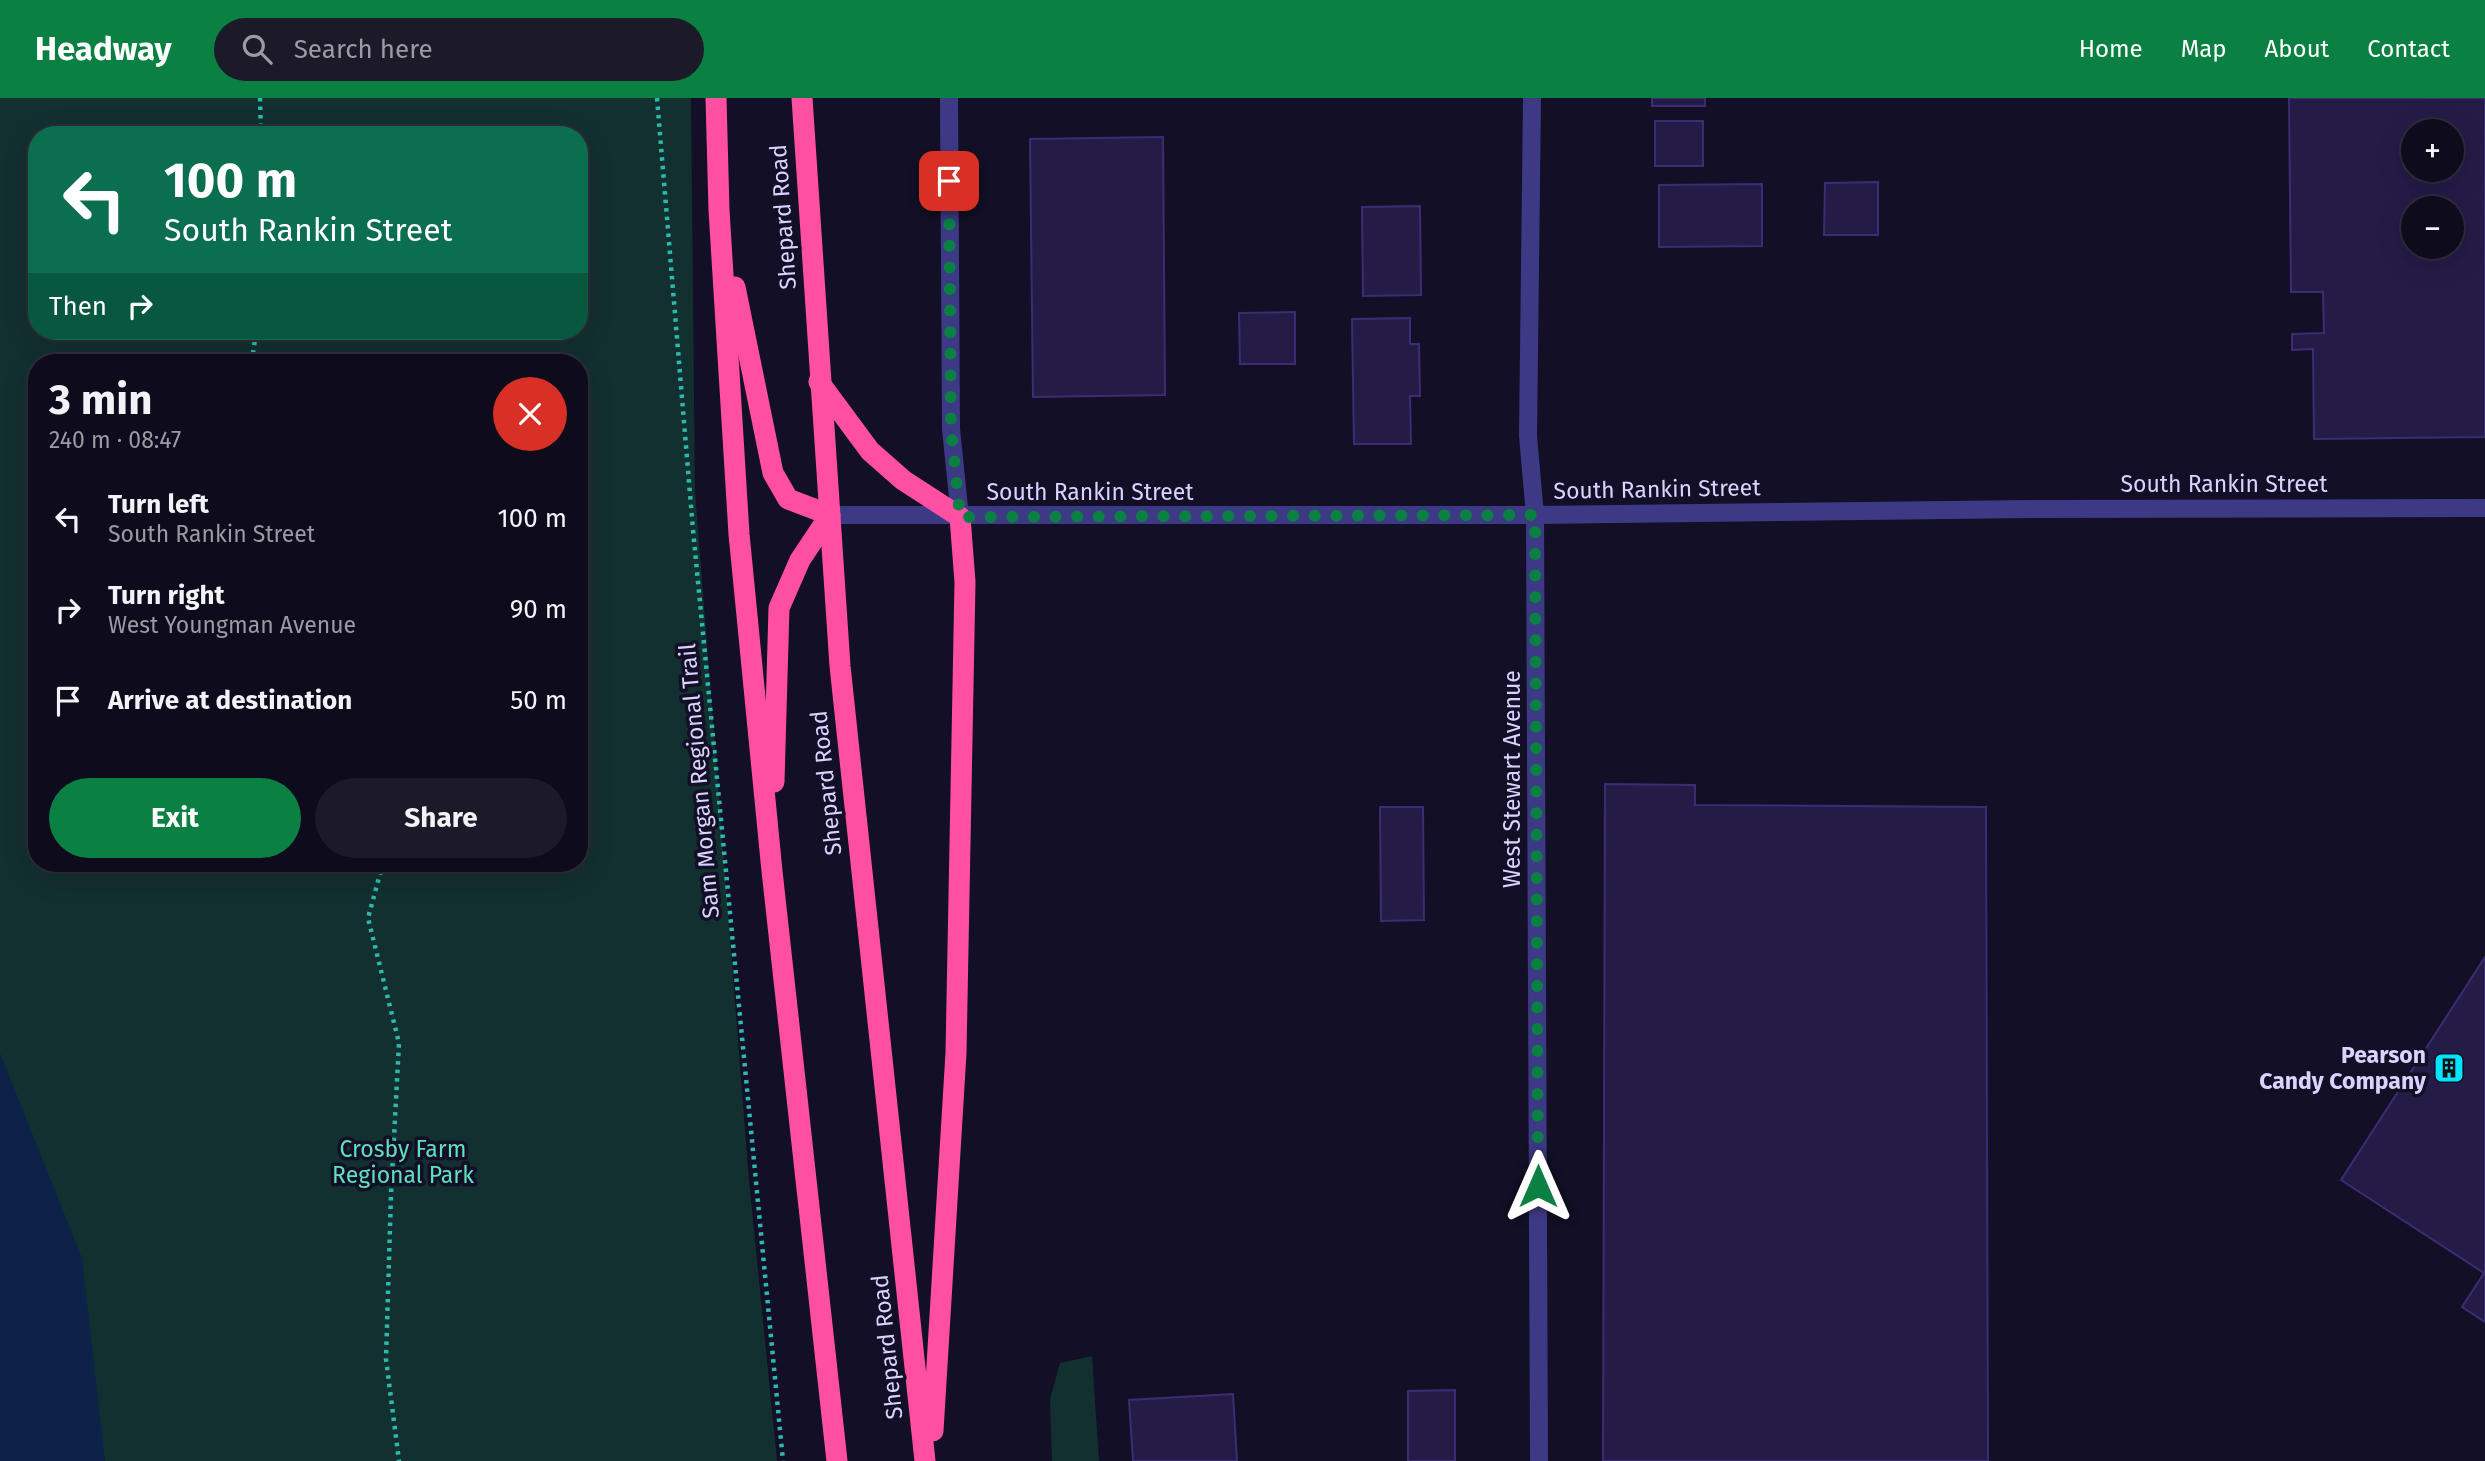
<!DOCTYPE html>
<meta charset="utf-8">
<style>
body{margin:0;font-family:"Fira Sans",sans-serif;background:#1c1929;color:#f1f3f6;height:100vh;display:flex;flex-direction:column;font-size:26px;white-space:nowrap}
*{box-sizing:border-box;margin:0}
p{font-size:23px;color:#9b9ba3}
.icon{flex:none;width:38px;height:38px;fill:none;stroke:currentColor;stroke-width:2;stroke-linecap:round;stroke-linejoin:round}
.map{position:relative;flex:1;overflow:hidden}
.details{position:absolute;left:28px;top:256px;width:560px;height:518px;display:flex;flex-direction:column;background:#0e0b1c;border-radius:28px;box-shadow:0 7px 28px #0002,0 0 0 2px #2e2b3b}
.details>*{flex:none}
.hud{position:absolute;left:28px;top:28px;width:560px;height:214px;border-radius:28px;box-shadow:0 7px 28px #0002,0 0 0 2px #2e2b3b;background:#0b6e4f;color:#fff;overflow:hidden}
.tools{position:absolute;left:2401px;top:21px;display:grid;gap:14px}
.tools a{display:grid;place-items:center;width:63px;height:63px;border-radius:50%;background:#0e0b1c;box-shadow:0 7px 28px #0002,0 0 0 2px #2e2b3b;font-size:35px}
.pin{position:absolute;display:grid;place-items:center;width:60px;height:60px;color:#fff;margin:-30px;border-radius:14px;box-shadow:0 4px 10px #0006}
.me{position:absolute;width:77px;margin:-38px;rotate:0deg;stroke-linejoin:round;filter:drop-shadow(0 0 5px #0008)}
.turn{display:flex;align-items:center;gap:24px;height:147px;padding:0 21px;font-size:32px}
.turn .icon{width:91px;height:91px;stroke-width:2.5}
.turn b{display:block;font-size:49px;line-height:60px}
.then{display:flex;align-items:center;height:66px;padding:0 21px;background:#0003;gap:14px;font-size:26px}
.round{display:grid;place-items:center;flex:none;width:74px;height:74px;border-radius:37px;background:#1c1929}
.summary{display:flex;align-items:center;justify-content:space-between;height:119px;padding:0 21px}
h1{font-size:42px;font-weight:700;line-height:52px}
.action{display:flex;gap:14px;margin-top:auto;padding:14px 21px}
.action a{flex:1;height:80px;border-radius:42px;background:#0b8043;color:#fff;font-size:28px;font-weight:700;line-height:80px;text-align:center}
.action a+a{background:#1c1929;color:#f1f3f6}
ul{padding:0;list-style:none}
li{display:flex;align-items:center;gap:21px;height:91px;padding:0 21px}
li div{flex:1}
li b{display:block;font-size:26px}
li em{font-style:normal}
header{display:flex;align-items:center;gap:42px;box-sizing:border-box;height:98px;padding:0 35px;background:#0b8043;color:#fff}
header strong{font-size:33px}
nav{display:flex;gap:38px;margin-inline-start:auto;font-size:24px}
.search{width:490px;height:63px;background:#1c1929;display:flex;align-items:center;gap:18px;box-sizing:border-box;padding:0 24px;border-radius:38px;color:#9b9ba3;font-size:26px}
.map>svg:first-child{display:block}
.green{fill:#12302f;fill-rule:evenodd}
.water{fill:#0c2248}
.building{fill:#241b47;stroke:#3b2d73;stroke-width:2;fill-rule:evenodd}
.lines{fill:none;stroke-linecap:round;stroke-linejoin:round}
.path{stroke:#2fb8b0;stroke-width:4.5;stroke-dasharray:3.5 5;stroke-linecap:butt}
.minor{stroke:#3d3a85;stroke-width:18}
.highway{stroke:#ff4fa3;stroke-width:21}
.route{stroke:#0b8043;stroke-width:12;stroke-dasharray:0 21.6}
.labels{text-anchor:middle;stroke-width:7;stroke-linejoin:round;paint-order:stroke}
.street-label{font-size:23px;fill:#d9d4ff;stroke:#130f26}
.poi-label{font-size:23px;font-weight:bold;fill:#d9d4ff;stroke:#130f26;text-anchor:end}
.park-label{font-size:23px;fill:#5fe0c0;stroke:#130f26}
</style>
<header>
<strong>Headway</strong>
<div class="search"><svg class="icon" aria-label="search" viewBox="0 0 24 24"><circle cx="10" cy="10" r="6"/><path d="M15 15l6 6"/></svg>Search here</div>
<nav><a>Home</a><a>Map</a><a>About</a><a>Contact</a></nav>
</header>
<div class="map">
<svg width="2485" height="1363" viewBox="0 0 2485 1363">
<rect width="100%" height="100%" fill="#130f26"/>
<!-- green -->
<g class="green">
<path d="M 0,0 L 691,0 L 695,393 L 749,1082 L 777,1363 L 0,1363 ZM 37,37 L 579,37 L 579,233 L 37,233 ZM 37,264 L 579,264 L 579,765 L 37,765 Z"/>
<path d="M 1092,1258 L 1099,1363 L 1052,1363 L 1050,1301 L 1060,1265 Z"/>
</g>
<!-- water -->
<path class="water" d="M 0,955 L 82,1160 L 105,1363 L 0,1363 Z"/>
<!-- building -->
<g class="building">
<rect x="1652" y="0" width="53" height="8"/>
<path d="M 2289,0 L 2485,0 L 2485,339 L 2314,341 L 2313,251 L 2292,252 L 2292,236 L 2324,235 L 2323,194 L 2291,194 ZM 2413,33 L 2452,33 L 2452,72 L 2413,72 ZM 2413,110 L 2452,110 L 2452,149 L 2413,149 Z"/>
<rect x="1655" y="23" width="48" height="45"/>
<path d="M 1163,39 L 1165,297 L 1033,299 L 1030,41 Z"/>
<path d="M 1878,84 L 1878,137 L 1824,137 L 1825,85 Z"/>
<path d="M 1762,86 L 1762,148 L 1659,149 L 1659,87 Z"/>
<path d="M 1420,108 L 1421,197 L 1363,198 L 1362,109 Z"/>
<path d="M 1295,214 L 1295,266 L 1240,266 L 1239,215 Z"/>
<path d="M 1410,220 L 1410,246 L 1419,246 L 1420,298 L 1410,298 L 1411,346 L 1354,346 L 1352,221 Z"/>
<path d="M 1605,686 L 1695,687 L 1695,707 L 1986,709 L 1988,1363 L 1603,1363 Z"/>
<path d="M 1380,709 L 1423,709 L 1424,822 L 1381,823 Z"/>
<path d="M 2485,859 L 2485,1224 L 2462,1209 L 2484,1175 L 2341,1082 Z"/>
<path d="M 1455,1292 L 1455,1363 L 1408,1363 L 1408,1293 Z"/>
<path d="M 1233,1296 L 1237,1363 L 1133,1363 L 1129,1302 Z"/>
</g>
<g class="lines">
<!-- path -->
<g class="path">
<path d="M 260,0 L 261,37"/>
<path d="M 657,0 L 693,432 L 783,1363"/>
<path d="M 252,264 L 256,233"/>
<path d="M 383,765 L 368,820 L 399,945 L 391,1096 L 386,1261 L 399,1363"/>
</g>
<!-- minor -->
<g class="minor">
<path d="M 949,0 L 951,331 L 960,419"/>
<path d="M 1532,0 L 1528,338 L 1535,417 L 1539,1363"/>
<path d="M 830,417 L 1535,417 L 2032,411 L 2485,410"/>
</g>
<!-- highway -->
<g class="highway">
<path d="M 716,0 L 719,112 L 739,436 L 772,773 L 837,1363"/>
<path d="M 802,0 L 840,568 L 925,1363"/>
<path d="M 735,189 L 773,375 L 788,401 L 830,417 L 800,462 L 779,510 L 774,684"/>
<path d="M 819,284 L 870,353 L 903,382 L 960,419 L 965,484 L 956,955 L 933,1333"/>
</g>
</g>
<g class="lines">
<!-- route -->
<path class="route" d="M 949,83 L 951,331 L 960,419 L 1535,417 L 1538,1088"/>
</g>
<!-- icons -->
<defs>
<g id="building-square" transform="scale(1.575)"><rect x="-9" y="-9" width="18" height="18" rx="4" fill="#00e5ff" stroke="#130f26"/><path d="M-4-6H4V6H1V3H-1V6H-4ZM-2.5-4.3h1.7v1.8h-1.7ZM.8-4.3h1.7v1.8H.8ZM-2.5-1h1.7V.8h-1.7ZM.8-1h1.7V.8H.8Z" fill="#111"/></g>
</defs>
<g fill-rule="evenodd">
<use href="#building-square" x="2449" y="970"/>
</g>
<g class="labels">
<!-- street labels -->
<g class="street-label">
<text transform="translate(783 119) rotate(-94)" y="8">Shepard Road</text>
<text x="2224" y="394">South Rankin Street</text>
<text transform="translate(1657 391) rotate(-1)" y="8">South Rankin Street</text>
<text x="1090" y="402">South Rankin Street</text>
<text transform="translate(1512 681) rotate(-90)" y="8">West Stewart Avenue</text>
<text transform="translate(699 683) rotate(-95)" y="8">Sam Morgan Regional Trail</text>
<text transform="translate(826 685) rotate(-96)" y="8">Shepard Road</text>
<text transform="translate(887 1249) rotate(-96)" y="8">Shepard Road</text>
</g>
<!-- poi labels -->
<g class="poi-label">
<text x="2426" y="965">Pearson<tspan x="2426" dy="26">Candy Company</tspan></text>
</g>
<!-- park labels -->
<g class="park-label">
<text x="403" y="1059">Crosby Farm<tspan x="403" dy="26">Regional Park</tspan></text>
</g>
</g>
</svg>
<div class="tools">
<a>+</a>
<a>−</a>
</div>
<div class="pin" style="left:949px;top:83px;background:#d93025"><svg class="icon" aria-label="arrive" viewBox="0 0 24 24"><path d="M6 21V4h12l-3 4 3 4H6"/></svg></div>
<svg class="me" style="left:1538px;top:1088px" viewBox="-20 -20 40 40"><path d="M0-17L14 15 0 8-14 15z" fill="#0b8043" stroke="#fff" stroke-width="4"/></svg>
<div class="hud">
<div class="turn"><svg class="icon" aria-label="left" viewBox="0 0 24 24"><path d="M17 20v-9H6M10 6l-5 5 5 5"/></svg><div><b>100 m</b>South Rankin Street</div></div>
<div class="then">Then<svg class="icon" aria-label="right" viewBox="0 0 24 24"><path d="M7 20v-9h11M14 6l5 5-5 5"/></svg></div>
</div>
<section class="details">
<div class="summary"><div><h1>3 min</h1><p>240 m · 08:47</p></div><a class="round" style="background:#d93025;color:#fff"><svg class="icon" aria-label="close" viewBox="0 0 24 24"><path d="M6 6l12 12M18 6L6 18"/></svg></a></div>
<ul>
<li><svg class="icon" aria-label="left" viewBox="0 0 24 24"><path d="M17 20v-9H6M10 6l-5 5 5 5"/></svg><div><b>Turn left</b><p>South Rankin Street</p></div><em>100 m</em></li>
<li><svg class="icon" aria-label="right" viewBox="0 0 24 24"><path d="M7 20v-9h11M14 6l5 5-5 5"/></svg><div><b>Turn right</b><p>West Youngman Avenue</p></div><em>90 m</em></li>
<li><svg class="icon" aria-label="arrive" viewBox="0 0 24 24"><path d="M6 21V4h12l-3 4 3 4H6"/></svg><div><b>Arrive at destination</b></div><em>50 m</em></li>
</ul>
<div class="action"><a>Exit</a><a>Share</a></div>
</section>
</div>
